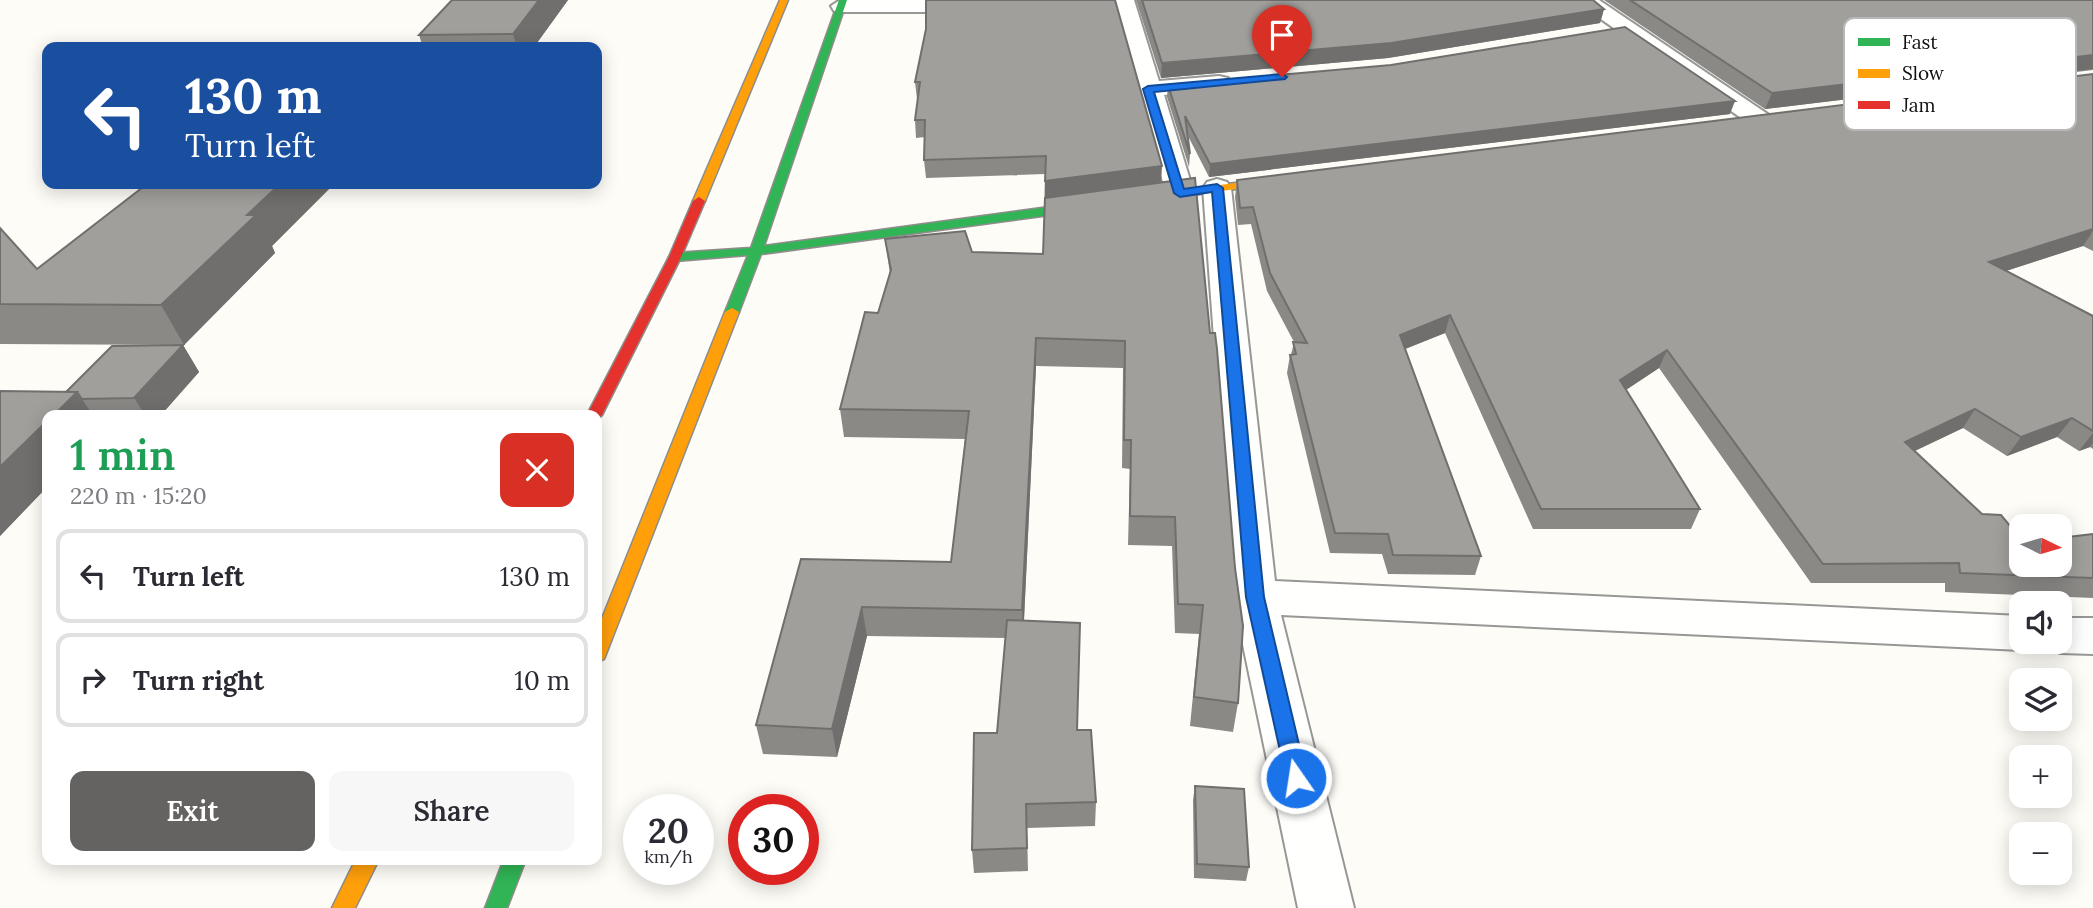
<!DOCTYPE html>
<meta charset="utf-8">
<style>
body{margin:0;font-family:Lora,serif;background:#f7f7f7;color:#2b2b33;height:100vh;display:flex;flex-direction:column;font-size:26px;white-space:nowrap}
*{box-sizing:border-box;margin:0}
p{font-size:23px;color:#7c7c81}
.icon{flex:none;width:38px;height:38px;fill:none;stroke:currentColor;stroke-width:2;stroke-linecap:round;stroke-linejoin:round}
.map{position:relative;flex:1;overflow:hidden}
.side{position:absolute;left:42px;top:410px;width:560px;height:455px;display:flex;flex-direction:column;background:#fff;border-radius:14px;box-shadow:0 4px 18px #0003}
.side>*{flex:none}
.hud{position:absolute;left:42px;top:42px;width:560px;height:147px;border-radius:14px;box-shadow:0 4px 18px #0003;background:#1a4fa0;color:#fff;overflow:hidden}
.needle{width:46px;rotate:95deg}
.buttons{position:absolute;left:2009px;top:514px;display:grid;gap:14px}
.buttons a{display:grid;place-items:center;width:63px;height:63px;border-radius:14px;background:#fff;box-shadow:0 4px 18px #0003;font-size:35px}
.speed{position:absolute;left:623px;top:794px;display:flex;gap:14px;font-size:35px;font-weight:700;text-align:center}
.speed>*{display:grid;place-content:center;width:91px;height:91px;border-radius:50%;background:#fff;box-shadow:0 4px 18px #0003;line-height:1}
.speed small{font-size:18px;font-weight:400}
.speed .limit{border:10px solid #d22;background:#fff;color:#111}
.pin{position:absolute;display:grid;place-items:center;width:60px;height:60px;color:#fff;margin:-72px -30px;border-radius:50% 50% 50% 0;rotate:-45deg;box-shadow:0 0 7px #0007}
.pin .icon{rotate:45deg}
.me{position:absolute;width:77px;margin:-38px;rotate:347deg;stroke-linejoin:round;filter:drop-shadow(0 0 5px #0008)}
.turn{display:flex;align-items:center;gap:24px;height:147px;padding:0 28px;font-size:32px}
.turn .icon{width:91px;height:91px;stroke-width:2.5}
.turn b{display:block;font-size:49px;line-height:60px}
.round{display:grid;place-items:center;flex:none;width:74px;height:74px;border-radius:14px;background:#f7f7f7}
.summary{display:flex;align-items:center;justify-content:space-between;height:119px;padding:0 28px}
h1{font-size:42px;font-weight:600;line-height:52px;color:#1e9e55}
.button{display:flex;gap:14px;margin-top:auto;padding:14px 28px}
.button a{flex:1;height:80px;border-radius:14px;background:#646362;color:#fff;font-size:28px;font-weight:600;line-height:80px;text-align:center}
.button a+a{background:#f7f7f7;color:#2b2b33}
ul{padding:0;list-style:none}
li{display:flex;align-items:center;gap:21px;height:94px;margin:0 14px 10px;padding:0 14px;border:4px solid #e1e1e2;border-radius:14px}
li div{flex:1}
li b{display:block;font-size:26px}
li em{font-style:normal}
.map>svg:first-child{display:block}
.lines{fill:none;stroke-linecap:round;stroke-linejoin:round}
.street-casing{stroke:#979795;stroke-width:4}
.fast-casing{stroke:#8e8d8b;stroke-width:3}
.slow-casing{stroke:#8e8d8b;stroke-width:3}
.jam-casing{stroke:#8e8d8b;stroke-width:3}
.street{fill:#fffffe;fill-rule:evenodd}
.fast{fill:#30b455;fill-rule:evenodd}
.slow{fill:#ff9f0a;fill-rule:evenodd}
.jam{fill:#e5322d;fill-rule:evenodd}
.wall{fill:#8a8986}
.shaded-wall{fill:#716f6d}
.building{fill:#a19f9c;stroke:#716f6d;stroke-width:2}
.route{fill:#1a73e8;stroke:#114b97;stroke-width:2}
.key{fill:#fff;stroke:#b8b8b8;stroke-width:2}
.key-label{font-size:19px;fill:#111}
</style>
<div class="map">
<svg width="2093" height="908" viewBox="0 0 2093 908">
<rect width="100%" height="100%" fill="#fdfcf7"/>
<g class="lines">
<!-- street casing -->
<g class="street-casing">
<g id="street">
<path d="M 840,0 L 981,0 L 990,6 L 987,11 L 979,12 L 842,12 L 834,11 L 831,6 Z"/>
<path d="M 1062,0 L 1134,0 L 1159,81 L 1219,76 L 1228,78 L 1231,83 L 1228,88 L 1219,90 L 1164,95 L 1194,193 L 1190,199 L 1180,202 L 1170,199 L 1166,193 L 1116,12 L 1056,11 L 1053,6 Z"/>
<path d="M 1574,0 L 1599,0 L 1769,115 L 1773,120 L 1769,125 L 1760,128 L 1751,125 Z"/>
<path d="M 1217,179 L 1227,182 L 1231,188 L 1275,581 L 2021,616 L 2021,642 L 2039,642 L 2037,645 L 2021,650 L 1281,615 L 1354,908 L 1298,908 L 1233,597 L 1203,188 L 1207,182 Z"/>
<path d="M 2060,618 L 2093,618 L 2093,654 L 2060,653 L 2044,647 L 2041,642 L 2060,642 Z"/>
</g>
</g>
<!-- fast casing -->
<g class="fast-casing">
<g id="fast">
<path d="M 839,0 L 847,0 L 764,246 L 1057,206 L 1063,210 L 1057,214 L 761,254 L 739,312 L 737,315 L 727,315 L 725,312 L 748,255 L 675,261 L 669,257 L 675,253 L 751,248 Z"/>
<path d="M 504,859 L 526,859 L 507,908 L 485,908 Z"/>
</g>
</g>
<!-- slow casing -->
<g class="slow-casing">
<g id="slow">
<path d="M 780,0 L 788,0 L 705,201 L 703,204 L 695,204 L 693,201 Z"/>
<path d="M 1289,176 L 1295,179 L 1293,181 L 1057,214 L 1051,210 L 1057,206 Z"/>
<path d="M 732,308 L 739,312 L 606,654 L 604,659 L 597,661 L 597,631 L 725,312 Z"/>
<path d="M 356,859 L 379,859 L 355,908 L 332,908 Z"/>
</g>
</g>
<!-- jam casing -->
<g class="jam-casing">
<path id="jam" d="M 699,197 L 705,201 L 681,257 L 602,415 L 597,419 L 597,415 L 587,415 L 669,257 L 693,201 Z"/>
</g>
<!-- street -->
<use href="#street" class="street"/>
<!-- fast -->
<use href="#fast" class="fast"/>
<!-- slow -->
<use href="#slow" class="slow"/>
<!-- jam -->
<use href="#jam" class="jam"/>
</g>
<!-- wall -->
<g class="wall">
<path d="M 452,0 L 568,0 L 534,47 L 423,47 L 419,35 Z"/>
<path d="M 1136,0 L 1593,0 L 1604,9 L 1600,23 L 1388,58 L 1161,78 Z"/>
<path d="M 1604,0 L 2093,0 L 2093,70 L 1765,109 Z"/>
<path d="M 926,29 L 1161,182 L 1238,703 L 1233,732 L 1190,726 L 1199,634 L 1175,633 L 1172,546 L 1128,545 L 1130,469 L 1122,468 L 1123,368 L 1036,366 L 1024,621 L 1077,730 L 1096,802 L 1095,826 L 1027,828 L 1028,871 L 974,873 L 972,850 L 997,733 L 1006,638 L 867,636 L 837,757 L 763,754 L 756,725 L 801,559 L 951,562 L 965,439 L 844,437 L 840,409 L 878,313 L 890,274 L 885,239 L 972,252 L 1043,254 L 1045,174 L 926,178 L 924,160 L 925,137 L 916,138 L 915,120 L 918,99 L 917,99 L 915,82 Z"/>
<path d="M 2093,74 L 2093,251 L 2083,246 L 2006,271 L 2093,316 L 2093,449 L 2090,447 L 2079,451 L 2057,437 L 2007,456 L 1963,428 L 1915,451 L 2021,565 L 2093,534 L 2093,598 L 1945,592 L 1945,583 L 1811,583 L 1659,368 L 1626,390 L 1700,509 L 1691,529 L 1533,529 L 1445,333 L 1405,349 L 1481,556 L 1475,575 L 1388,574 L 1382,554 L 1330,553 L 1287,373 L 1290,355 L 1291,355 L 1294,342 L 1267,291 L 1251,224 L 1238,225 L 1235,197 L 1237,180 Z"/>
<path d="M 1168,85 L 1730,114 L 1209,177 L 1188,136 L 1190,154 L 1189,167 L 1167,97 Z"/>
<path d="M 147,184 L 334,184 L 272,246 L 275,253 L 184,345 L 0,344 L 0,228 L 37,269 Z"/>
<path d="M 183,345 L 199,372 L 161,415 L 47,415 L 47,487 L 0,536 L 0,391 L 66,392 Z"/>
<path d="M 1195,786 L 1249,867 L 1246,881 L 1194,878 L 1193,800 Z"/>
</g>
<!-- shaded-wall -->
<g class="shaded-wall">
<path d="M 539,0 L 568,0 L 534,47 L 517,47 L 513,34 Z"/>
<path d="M 1604,9 L 1600,23 L 1388,58 L 1161,78 L 1162,63 Z"/>
<path d="M 2093,55 L 2093,69 L 1765,109 L 1772,93 Z"/>
<path d="M 1735,101 L 1730,114 L 1209,177 L 1210,164 Z"/>
<path d="M 1162,166 L 1161,184 L 1045,200 L 1045,181 Z"/>
<path d="M 280,184 L 334,184 L 272,246 L 275,253 L 184,345 L 161,305 L 247,215 Z"/>
<path d="M 2093,229 L 2093,231 L 2083,246 L 1978,280 L 1989,262 Z"/>
<path d="M 1450,315 L 1445,333 L 1395,353 L 1400,335 Z"/>
<path d="M 1036,338 L 1036,366 L 1023,639 L 1022,610 Z"/>
<path d="M 183,345 L 199,372 L 161,415 L 145,415 L 134,398 Z"/>
<path d="M 1667,350 L 1659,368 L 1612,399 L 1620,380 Z"/>
<path d="M 77,392 L 93,415 L 54,415 Z"/>
<path d="M 1975,409 L 1963,428 L 1893,461 L 1905,442 Z"/>
<path d="M 2072,418 L 2057,437 L 2007,456 L 2021,437 Z"/>
<path d="M 47,421 L 47,487 L 0,536 L 0,467 Z"/>
<path d="M 2093,433 L 2093,443 L 2090,447 L 2079,451 Z"/>
<path d="M 862,607 L 867,636 L 837,757 L 832,729 Z"/>
</g>
<!-- building -->
<g class="building">
<path d="M 452,0 L 539,0 L 513,34 L 419,35 Z"/>
<path d="M 926,0 L 1115,0 L 1162,166 L 1045,181 L 1046,156 L 924,160 L 925,120 L 915,120 L 920,82 L 915,82 L 926,29 Z"/>
<path d="M 1142,0 L 1593,0 L 1604,9 L 1391,43 L 1162,63 Z"/>
<path d="M 1630,0 L 2093,0 L 2093,55 L 1772,93 Z"/>
<path d="M 1625,27 L 1735,101 L 1210,164 L 1185,116 L 1190,154 L 1168,85 L 1391,65 Z"/>
<path d="M 2093,74 L 2093,229 L 1989,262 L 2093,316 L 2093,431 L 2072,418 L 2021,437 L 1975,409 L 1905,442 L 1982,514 L 2001,515 L 2021,539 L 2021,565 L 2060,565 L 2060,538 L 2093,534 L 2093,578 L 1960,573 L 1959,563 L 1823,564 L 1667,350 L 1620,380 L 1700,509 L 1541,509 L 1450,315 L 1400,335 L 1481,556 L 1393,555 L 1388,534 L 1335,533 L 1290,355 L 1296,354 L 1293,342 L 1307,343 L 1270,273 L 1253,207 L 1240,208 L 1237,180 Z"/>
<path d="M 1195,178 L 1210,333 L 1215,333 L 1217,349 L 1235,568 L 1243,626 L 1238,703 L 1194,697 L 1203,605 L 1178,604 L 1175,517 L 1130,516 L 1131,440 L 1124,440 L 1125,341 L 1036,338 L 1022,610 L 862,607 L 832,729 L 756,725 L 801,559 L 951,562 L 969,411 L 840,409 L 865,312 L 878,313 L 891,270 L 885,239 L 965,231 L 972,252 L 1043,254 L 1045,198 Z"/>
<path d="M 147,184 L 280,184 L 247,215 L 256,215 L 161,305 L 0,304 L 0,228 L 37,269 Z"/>
<path d="M 183,345 L 134,398 L 82,399 L 77,392 L 66,392 L 112,346 Z"/>
<path d="M 0,391 L 77,392 L 54,415 L 47,415 L 47,421 L 0,467 Z"/>
<path d="M 1007,620 L 1080,623 L 1077,730 L 1091,730 L 1096,802 L 1026,804 L 1027,848 L 972,850 L 974,733 L 997,733 Z"/>
<path d="M 1195,786 L 1244,789 L 1249,867 L 1197,864 Z"/>
</g>
<!-- route -->
<path class="route" d="M 1282,74 L 1287,77 L 1285,79 L 1154,92 L 1184,189 L 1217,184 L 1223,188 L 1264,597 L 1307,778 L 1304,785 L 1296,787 L 1289,785 L 1286,778 L 1246,597 L 1212,192 L 1180,197 L 1174,193 L 1143,89 L 1148,86 Z"/>
<!-- legend -->
<rect x="1844" y="18" width="232" height="112" rx="10" class="key"/>
<rect x="1858" y="38" width="32" height="8" fill="#30b455"/>
<rect x="1858" y="69" width="32" height="9" fill="#ff9f0a"/>
<rect x="1858" y="101" width="32" height="8" fill="#e5322d"/>
<g class="key-label">
<text x="1902" y="49">Fast</text>
<text x="1902" y="80">Slow</text>
<text x="1902" y="112">Jam</text>
</g>
</svg>
<div class="buttons">
<a><svg class="needle" viewBox="-14 -14 28 28"><path d="M0-13l5 13h-10z" fill="#e53935"/><path d="M0 13l5-13h-10z" fill="#7c7c81"/></svg></a>
<a><svg class="icon" aria-label="sound" viewBox="0 0 24 24"><path d="M4 9h4l5-4v14l-5-4H4zM17 9q2 3 0 6"/></svg></a>
<a><svg class="icon" aria-label="layers" viewBox="0 0 24 24"><path d="M12 4l9 5-9 5-9-5zM3 14l9 5 9-5"/></svg></a>
<a>+</a>
<a>−</a>
</div>
<div class="speed"><div>20<small>km/h</small></div><div class="limit">30</div></div>
<div class="pin" style="left:1282px;top:77px;background:#d93025"><svg class="icon" aria-label="arrive" viewBox="0 0 24 24"><path d="M6 21V4h12l-3 4 3 4H6"/></svg></div>
<svg class="me" style="left:1296px;top:778px" viewBox="-20 -20 40 40"><circle r="17" fill="#1a73e8" stroke="#fff" stroke-width="3"/><path d="M0-11L8 9 0 5-8 9z" fill="#fff"/></svg>
<div class="hud">
<div class="turn"><svg class="icon" aria-label="left" viewBox="0 0 24 24"><path d="M17 20v-9H6M10 6l-5 5 5 5"/></svg><div><b>130 m</b>Turn left</div></div>
</div>
<section class="side">
<div class="summary"><div><h1>1 min</h1><p>220 m · 15:20</p></div><a class="round" style="background:#d93025;color:#fff"><svg class="icon" aria-label="close" viewBox="0 0 24 24"><path d="M6 6l12 12M18 6L6 18"/></svg></a></div>
<ul>
<li><svg class="icon" aria-label="left" viewBox="0 0 24 24"><path d="M17 20v-9H6M10 6l-5 5 5 5"/></svg><div><b>Turn left</b></div><em>130 m</em></li>
<li><svg class="icon" aria-label="right" viewBox="0 0 24 24"><path d="M7 20v-9h11M14 6l5 5-5 5"/></svg><div><b>Turn right</b></div><em>10 m</em></li>
</ul>
<div class="button"><a>Exit</a><a>Share</a></div>
</section>
</div>
